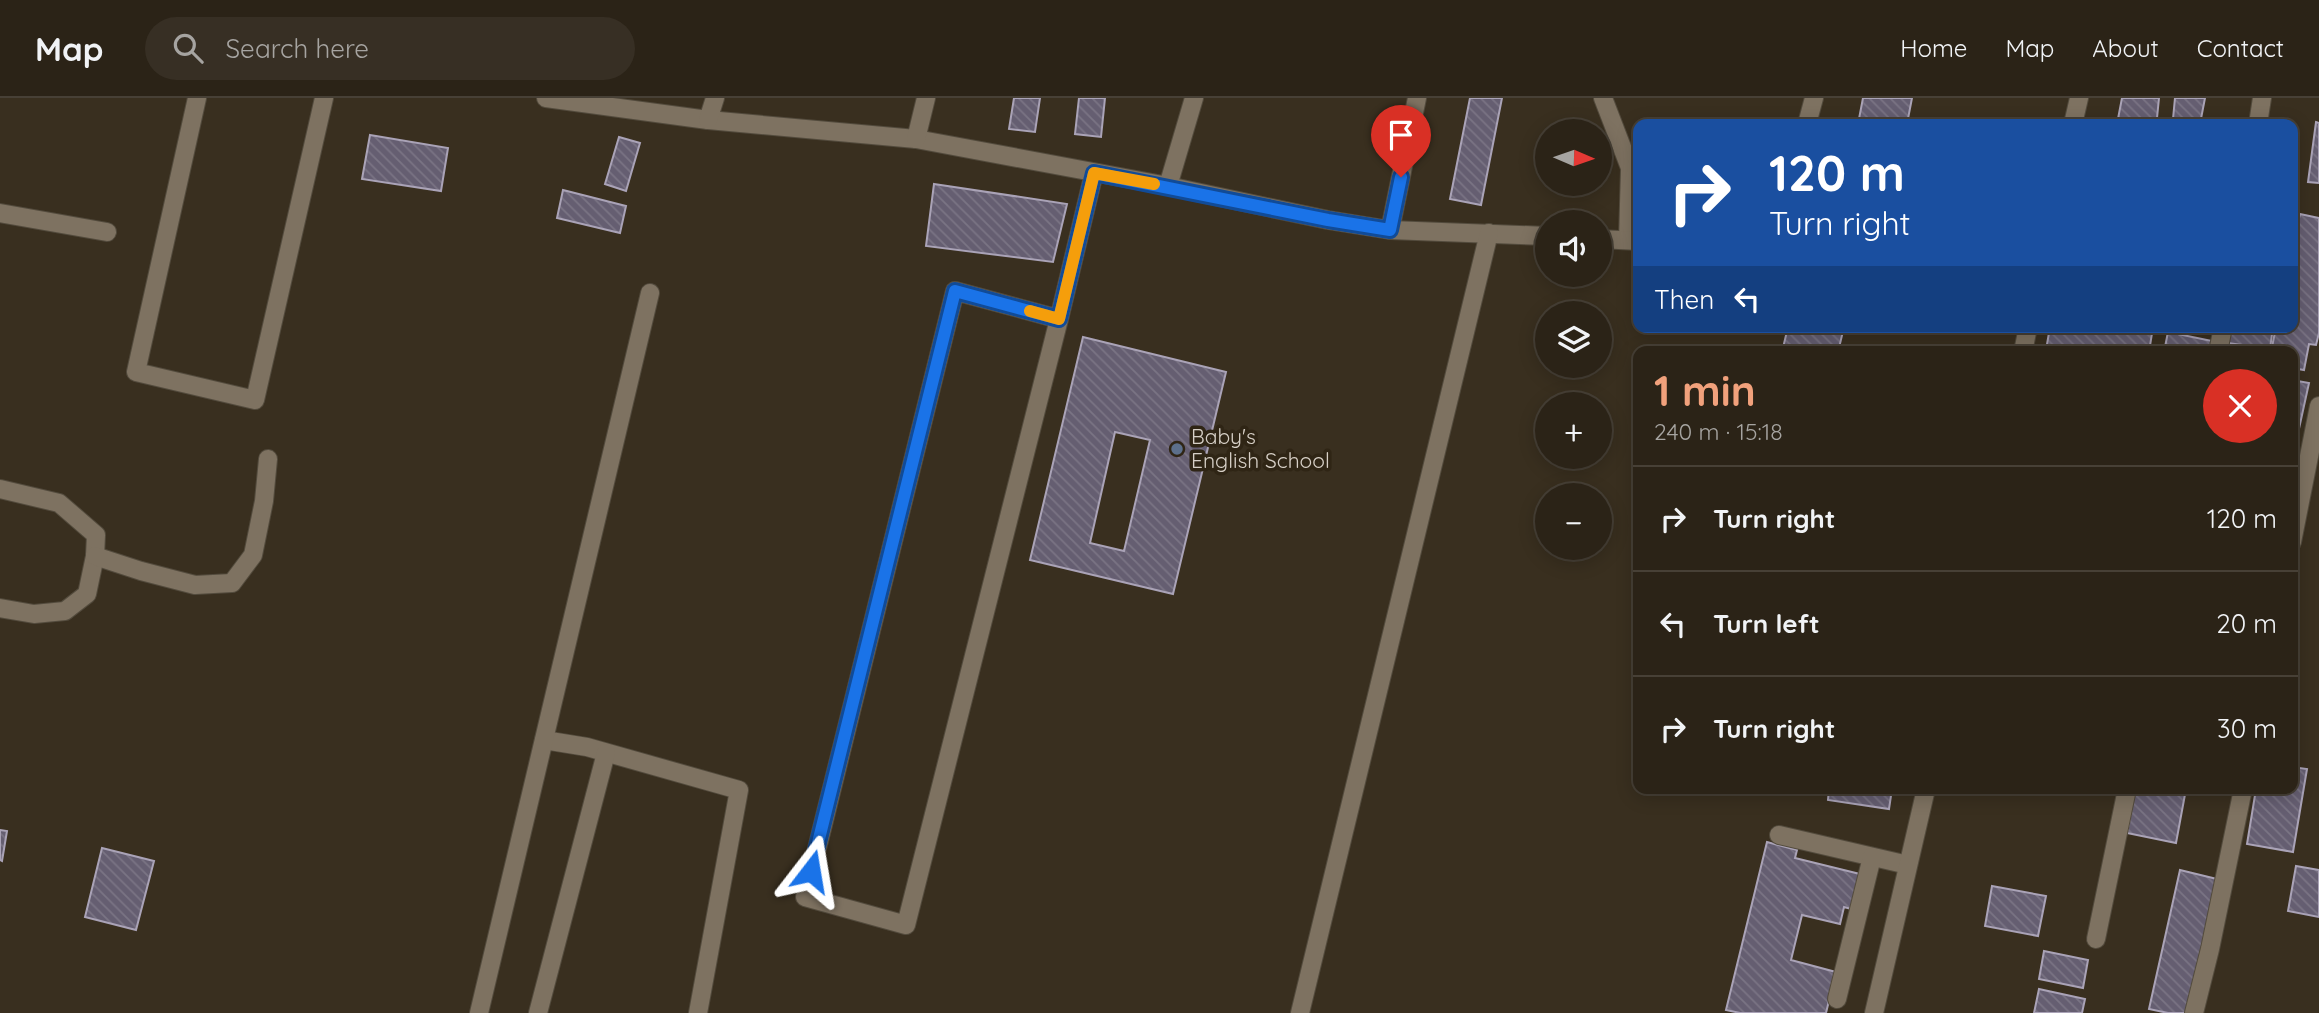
<!DOCTYPE html>
<meta charset="utf-8">
<style>
body{margin:0;font-family:Quicksand,sans-serif;background:#372f24;color:#f1f3f6;height:100vh;display:flex;flex-direction:column;font-size:26px;white-space:nowrap}
*{box-sizing:border-box;margin:0}
p{font-size:23px;color:#a6a4a1}
.icon{flex:none;width:38px;height:38px;fill:none;stroke:currentColor;stroke-width:2;stroke-linecap:round;stroke-linejoin:round}
.map{position:relative;flex:1;overflow:hidden}
.sheet{position:absolute;left:1633px;top:248px;width:665px;height:448px;display:flex;flex-direction:column;background:#2b2317;border-radius:14px;box-shadow:0 4px 18px #0003,0 0 0 2px #474036}
.sheet>*{flex:none}
.top-card{position:absolute;left:1633px;top:21px;width:665px;height:214px;border-radius:14px;box-shadow:0 4px 18px #0003,0 0 0 2px #474036;background:#1a4fa0;color:#fff;overflow:hidden}
.needle{width:46px;rotate:92deg}
.controls{position:absolute;left:1535px;top:21px;display:grid;gap:14px}
.controls a{display:grid;place-items:center;width:77px;height:77px;border-radius:50%;background:#2b2317;box-shadow:0 4px 18px #0003,0 0 0 2px #474036;font-size:35px}
.pin{position:absolute;display:grid;place-items:center;width:60px;height:60px;color:#fff;margin:-72px -30px;border-radius:50% 50% 50% 0;rotate:-45deg;box-shadow:0 0 7px #0007}
.pin .icon{rotate:45deg}
.me{position:absolute;width:77px;margin:-38px;rotate:14deg;stroke-linejoin:round;filter:drop-shadow(0 0 5px #0008)}
.turn{display:flex;align-items:center;gap:24px;height:147px;padding:0 21px;font-size:32px}
.turn .icon{width:91px;height:91px;stroke-width:2.5}
.turn b{display:block;font-size:49px;line-height:60px}
.then{display:flex;align-items:center;height:66px;padding:0 21px;background:#0003;gap:14px;font-size:26px}
.round{display:grid;place-items:center;flex:none;width:74px;height:74px;border-radius:37px;background:#372f24}
.overview{display:flex;align-items:center;justify-content:space-between;height:119px;padding:0 21px}
h1{font-size:42px;font-weight:700;line-height:52px;color:#f1a17c}
ul{padding:0;list-style:none}
li{display:flex;align-items:center;gap:21px;height:105px;padding:0 21px;border-top:2px solid #474036}
li div{flex:1}
li b{display:block;font-size:26px}
li em{font-style:normal}
header{display:flex;align-items:center;gap:42px;box-sizing:border-box;height:98px;padding:0 35px;background:#2b2317;border-bottom:2px solid #474036}
header strong{font-size:33px}
nav{display:flex;gap:38px;margin-inline-start:auto;font-size:24px}
.search{width:490px;height:63px;background:#372f24;display:flex;align-items:center;gap:18px;box-sizing:border-box;padding:0 24px;border-radius:38px;color:#a6a4a1;font-size:26px}
.map>svg:first-child{display:block}
.building{fill:url(#building-back-hatch);stroke:#aaa3b7;stroke-width:2;fill-rule:evenodd}
.lines{fill:none;stroke-linecap:round;stroke-linejoin:round}
.minor-casing{stroke:#534b3d;stroke-width:20}
.minor{stroke:#7e7261;stroke-width:18}
.route-casing{stroke:#114b97;stroke-width:18}
.route{stroke:#1a73e8;stroke-width:12}
.slow{stroke:#f59e0b;stroke-width:12}
.service-dot{fill:#5c6f8a;stroke:#2f2515;stroke-width:2.5}
.labels{text-anchor:middle;stroke-width:7;stroke-linejoin:round;paint-order:stroke}
.poi-label{font-size:21px;fill:#d7d0c7;stroke:#2f2515;text-anchor:start}
</style>
<header>
<strong>Map</strong>
<div class="search"><svg class="icon" aria-label="search" viewBox="0 0 24 24"><circle cx="10" cy="10" r="6"/><path d="M15 15l6 6"/></svg>Search here</div>
<nav><a>Home</a><a>Map</a><a>About</a><a>Contact</a></nav>
</header>
<div class="map">
<svg width="2319" height="915" viewBox="0 0 2319 915">
<defs>
<pattern id="building-back-hatch" width="6" height="6" patternUnits="userSpaceOnUse" patternTransform="scale(1.75)"><rect width="6" height="6" fill="#655e71"/><path d="M-1 5l2 2M0 0l6 6M5-1l2 2" fill="none" stroke="#7a7484"/></pattern>
</defs>
<rect width="100%" height="100%" fill="#392f1f"/>
<!-- building -->
<g class="building">
<path d="M 1014,0 L 1040,0 L 1035,34 L 1009,31 Z"/>
<path d="M 1079,0 L 1105,0 L 1101,39 L 1075,36 Z"/>
<path d="M 1470,0 L 1502,0 L 1481,107 L 1450,101 Z"/>
<path d="M 1863,0 L 1912,0 L 1907,26 L 1858,26 Z"/>
<path d="M 2122,0 L 2159,0 L 2157,20 L 2173,21 L 2175,0 L 2205,0 L 2200,26 L 2117,26 Z"/>
<path d="M 2316,24 L 2319,25 L 2319,85 L 2308,84 Z"/>
<path d="M 370,37 L 448,50 L 441,93 L 362,81 Z"/>
<path d="M 619,39 L 640,45 L 626,93 L 605,86 Z"/>
<path d="M 934,86 L 1067,106 L 1053,164 L 926,148 Z"/>
<path d="M 563,92 L 626,108 L 620,135 L 557,120 Z"/>
<path d="M 2300,116 L 2319,120 L 2319,235 L 2316,247 L 2309,246 L 2304,272 L 2292,270 L 2292,254 L 2271,254 L 2276,229 L 2292,229 L 2292,150 Z"/>
<path d="M 1788,229 L 1844,229 L 1838,254 L 1782,254 Z"/>
<path d="M 2050,229 L 2153,229 L 2149,254 L 2046,252 Z"/>
<path d="M 2230,229 L 2273,229 L 2270,251 L 2228,245 Z"/>
<path d="M 2168,234 L 2212,243 L 2210,254 L 2164,254 Z"/>
<path d="M 1083,239 L 1226,274 L 1173,496 L 1030,462 ZM 1115,334 L 1150,342 L 1124,453 L 1090,445 Z"/>
<path d="M 2292,282 L 2309,285 L 2295,349 L 2292,348 Z"/>
<path d="M 2292,669 L 2307,671 L 2293,754 L 2247,746 L 2256,691 L 2292,691 Z"/>
<path d="M 1829,691 L 1892,691 L 1889,711 L 1828,702 Z"/>
<path d="M 2135,691 L 2186,691 L 2176,745 L 2127,735 Z"/>
<path d="M 0,732 L 7,733 L 2,763 L 0,762 Z"/>
<path d="M 1767,744 L 1797,752 L 1795,760 L 1860,776 L 1851,811 L 1844,809 L 1840,826 L 1802,817 L 1791,862 L 1836,874 L 1826,915 L 1740,915 L 1726,912 Z"/>
<path d="M 102,750 L 154,763 L 136,832 L 85,819 Z"/>
<path d="M 2296,768 L 2319,772 L 2319,819 L 2288,813 Z"/>
<path d="M 2180,772 L 2217,781 L 2187,915 L 2168,915 L 2149,911 Z"/>
<path d="M 1992,788 L 2046,798 L 2038,838 L 1985,828 Z"/>
<path d="M 2044,853 L 2088,862 L 2083,890 L 2039,881 Z"/>
<path d="M 2039,891 L 2085,901 L 2082,915 L 2034,915 Z"/>
</g>
<g class="lines">
<!-- minor casing -->
<g class="minor-casing">
<g id="minor">
<path d="M 197,0 L 136,274 L 255,302 L 324,0"/>
<path d="M 546,0 L 708,22 L 916,41 L 1168,88"/>
<path d="M 1194,0 L 1168,88 L 1328,122 L 1390,132 L 1547,138"/>
<path d="M 1603,0 L 1630,70 L 1628,142"/>
<path d="M 708,22 L 715,0"/>
<path d="M 1807,26 L 1814,0"/>
<path d="M 2073,26 L 2079,0"/>
<path d="M 2258,26 L 2262,0"/>
<path d="M 916,41 L 926,0"/>
<path d="M 0,115 L 107,134"/>
<path d="M 1390,132 L 1417,0"/>
<path d="M 1600,141 L 1638,143"/>
<path d="M 1059,221 L 955,193 L 805,799 L 906,827 L 1059,221 L 1094,75"/>
<path d="M 2023,254 L 2028,229"/>
<path d="M 2218,254 L 2223,229"/>
<path d="M 0,391 L 59,405 L 96,437 L 95,458 L 87,496 L 65,513 L 34,516 L 0,510"/>
<path d="M 2292,444 L 2319,308"/>
<path d="M 95,458 L 141,473 L 195,487 L 232,485 L 253,457 L 264,403 L 268,361"/>
<path d="M 544,642 L 587,649 L 739,692 L 698,915"/>
<path d="M 1779,737 L 1908,767"/>
<path d="M 2096,841 L 2127,691"/>
<path d="M 1837,901 L 1872,759"/>
<path d="M 479,915 L 650,195"/>
<path d="M 538,915 L 606,655"/>
<path d="M 1300,915 L 1489,135"/>
<path d="M 1874,915 L 1926,691"/>
<path d="M 2194,915 L 2210,851 L 2243,691"/>
</g>
</g>
<!-- minor -->
<use href="#minor" class="minor"/>
</g>
<g class="lines">
<!-- route casing -->
<g class="route-casing">
<path id="route" d="M 811,773 L 955,193 L 1059,221 L 1094,75 L 1328,122 L 1390,132 L 1401,79"/>
</g>
<!-- route -->
<use href="#route" class="route"/>
<!-- slow -->
<path class="slow" d="M 1030,213 L 1059,221 L 1094,75 L 1154,86"/>
</g>
<!-- markers -->
<circle class="service-dot" cx="1177" cy="351" r="7"/>
<g class="labels">
<!-- poi labels -->
<g class="poi-label">
<text x="1191" y="346">Baby's<tspan x="1191" dy="24">English School</tspan></text>
</g>
</g>
</svg>
<div class="controls">
<a><svg class="needle" viewBox="-14 -14 28 28"><path d="M0-13l5 13h-10z" fill="#e53935"/><path d="M0 13l5-13h-10z" fill="#a6a4a1"/></svg></a>
<a><svg class="icon" aria-label="sound" viewBox="0 0 24 24"><path d="M4 9h4l5-4v14l-5-4H4zM17 9q2 3 0 6"/></svg></a>
<a><svg class="icon" aria-label="layers" viewBox="0 0 24 24"><path d="M12 4l9 5-9 5-9-5zM3 14l9 5 9-5"/></svg></a>
<a>+</a>
<a>−</a>
</div>
<div class="pin" style="left:1401px;top:79px;background:#d93025"><svg class="icon" aria-label="arrive" viewBox="0 0 24 24"><path d="M6 21V4h12l-3 4 3 4H6"/></svg></div>
<svg class="me" style="left:811px;top:773px" viewBox="-20 -20 40 40"><path d="M0-17L14 15 0 8-14 15z" fill="#1a73e8" stroke="#fff" stroke-width="4"/></svg>
<div class="top-card">
<div class="turn"><svg class="icon" aria-label="right" viewBox="0 0 24 24"><path d="M7 20v-9h11M14 6l5 5-5 5"/></svg><div><b>120 m</b>Turn right</div></div>
<div class="then">Then<svg class="icon" aria-label="left" viewBox="0 0 24 24"><path d="M17 20v-9H6M10 6l-5 5 5 5"/></svg></div>
</div>
<section class="sheet">
<div class="overview"><div><h1>1 min</h1><p>240 m · 15:18</p></div><a class="round" style="background:#d93025;color:#fff"><svg class="icon" aria-label="close" viewBox="0 0 24 24"><path d="M6 6l12 12M18 6L6 18"/></svg></a></div>
<ul>
<li><svg class="icon" aria-label="right" viewBox="0 0 24 24"><path d="M7 20v-9h11M14 6l5 5-5 5"/></svg><div><b>Turn right</b></div><em>120 m</em></li>
<li><svg class="icon" aria-label="left" viewBox="0 0 24 24"><path d="M17 20v-9H6M10 6l-5 5 5 5"/></svg><div><b>Turn left</b></div><em>20 m</em></li>
<li><svg class="icon" aria-label="right" viewBox="0 0 24 24"><path d="M7 20v-9h11M14 6l5 5-5 5"/></svg><div><b>Turn right</b></div><em>30 m</em></li>
</ul>
</section>
</div>
